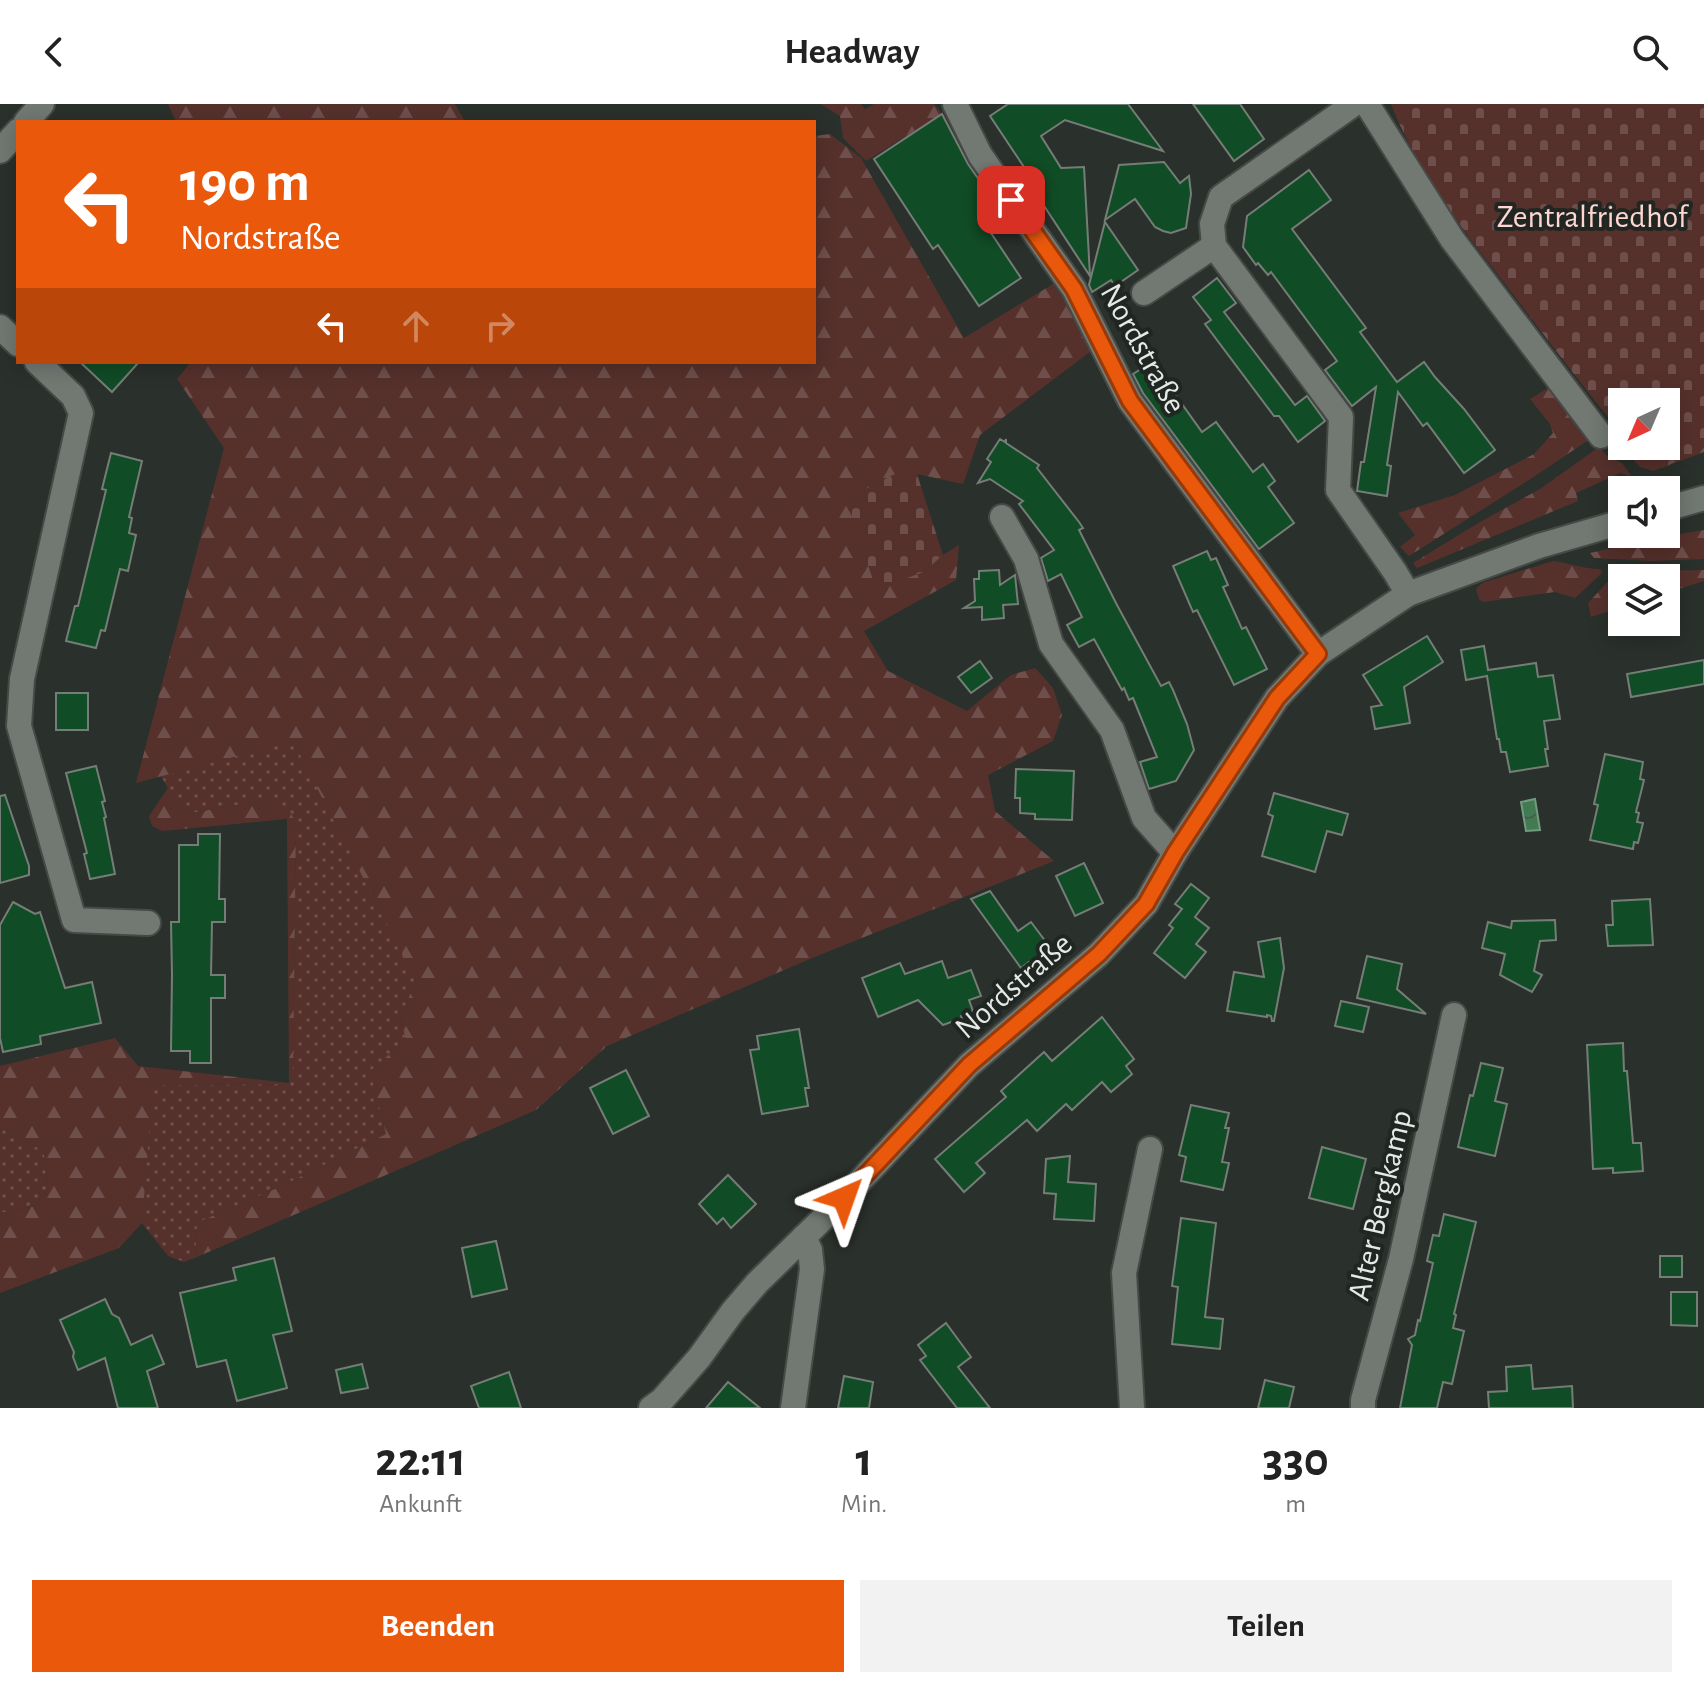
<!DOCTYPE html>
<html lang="de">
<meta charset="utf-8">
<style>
body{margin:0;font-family:"Alegreya Sans",sans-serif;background:#f2f2f2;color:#222;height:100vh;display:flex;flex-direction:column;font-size:30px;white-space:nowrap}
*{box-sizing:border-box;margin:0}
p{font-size:26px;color:#767676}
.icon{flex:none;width:44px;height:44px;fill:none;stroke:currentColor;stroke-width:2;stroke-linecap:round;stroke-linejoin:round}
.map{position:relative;height:1304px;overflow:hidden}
.sheet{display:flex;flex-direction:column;background:#fff;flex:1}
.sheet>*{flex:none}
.banner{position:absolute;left:16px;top:16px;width:800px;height:244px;border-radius:0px;box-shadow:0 4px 20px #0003;background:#ea580c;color:#fff;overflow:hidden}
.needle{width:52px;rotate:224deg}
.buttons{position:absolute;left:1608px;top:284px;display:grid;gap:16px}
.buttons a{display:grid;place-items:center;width:72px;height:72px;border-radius:0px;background:#fff;box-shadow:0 4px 20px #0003;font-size:40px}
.pin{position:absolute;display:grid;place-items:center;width:68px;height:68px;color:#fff;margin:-34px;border-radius:16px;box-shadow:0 4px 12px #0006}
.me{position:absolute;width:88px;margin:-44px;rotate:43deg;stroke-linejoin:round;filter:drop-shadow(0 0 6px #0008)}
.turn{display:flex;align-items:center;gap:28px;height:168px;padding:0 32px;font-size:36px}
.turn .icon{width:104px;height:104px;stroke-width:2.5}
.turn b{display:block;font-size:56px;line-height:68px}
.lanes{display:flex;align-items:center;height:76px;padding:0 32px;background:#0003;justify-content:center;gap:40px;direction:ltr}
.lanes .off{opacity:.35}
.eta{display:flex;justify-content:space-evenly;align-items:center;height:136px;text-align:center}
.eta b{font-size:48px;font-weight:700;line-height:56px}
.cta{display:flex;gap:16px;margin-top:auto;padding:16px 32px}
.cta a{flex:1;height:92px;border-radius:0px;background:#ea580c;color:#fff;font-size:32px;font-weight:700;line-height:92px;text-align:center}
.cta a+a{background:#f2f2f2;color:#222}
header{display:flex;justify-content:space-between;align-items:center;height:104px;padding:0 32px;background:#fff;font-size:36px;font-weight:700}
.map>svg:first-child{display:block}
.grass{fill:url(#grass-dots)}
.forest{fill:url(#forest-firs)}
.cemetery{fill:url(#cemetery-stones)}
.water{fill:url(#water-waves);stroke:#739c7f;stroke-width:2}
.building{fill:#104c26;stroke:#767d77;stroke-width:2}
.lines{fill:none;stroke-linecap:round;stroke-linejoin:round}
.minor-casing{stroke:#464a47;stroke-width:28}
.minor{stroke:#727973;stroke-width:24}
.route-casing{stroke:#983908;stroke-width:20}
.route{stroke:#ea580c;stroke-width:14}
.labels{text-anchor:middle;stroke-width:8;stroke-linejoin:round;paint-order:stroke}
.park-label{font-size:32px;fill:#ffd6d0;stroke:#202622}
.street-label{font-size:32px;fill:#e6eae7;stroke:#202622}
</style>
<header><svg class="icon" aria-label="back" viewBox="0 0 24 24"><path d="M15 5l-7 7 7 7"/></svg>Headway<svg class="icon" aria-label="search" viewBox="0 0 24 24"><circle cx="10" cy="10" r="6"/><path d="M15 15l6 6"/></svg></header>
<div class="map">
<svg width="1704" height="1304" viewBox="0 0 1704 1304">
<defs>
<pattern id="grass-dots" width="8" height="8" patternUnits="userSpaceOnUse" patternTransform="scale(2)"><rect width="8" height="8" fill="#56312c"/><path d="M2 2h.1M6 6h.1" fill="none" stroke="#6e4f4b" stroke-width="1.8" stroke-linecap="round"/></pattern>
<pattern id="forest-firs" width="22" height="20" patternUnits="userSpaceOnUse" patternTransform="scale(2)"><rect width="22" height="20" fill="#56312c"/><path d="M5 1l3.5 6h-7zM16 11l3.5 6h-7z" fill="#6e4f4b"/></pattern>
<pattern id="cemetery-stones" width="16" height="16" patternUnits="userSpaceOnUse" patternTransform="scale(2)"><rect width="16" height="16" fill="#56312c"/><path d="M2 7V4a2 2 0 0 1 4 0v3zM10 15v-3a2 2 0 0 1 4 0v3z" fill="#6e4f4b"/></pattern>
<pattern id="water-waves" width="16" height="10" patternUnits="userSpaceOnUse" patternTransform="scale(2)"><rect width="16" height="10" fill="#427a52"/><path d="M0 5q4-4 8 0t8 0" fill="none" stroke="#44604c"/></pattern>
</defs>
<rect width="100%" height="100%" fill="#2a302b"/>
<!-- grass -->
<g class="grass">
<path d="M 304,604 L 416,877 L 400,913 L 406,936 L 371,967 L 386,1030 L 284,1081 L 201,1117 L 195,1128 L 197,1153 L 184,1158 L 168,1152 L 142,1119 L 143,987 L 152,981 L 289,980 L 293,974 L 296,719 L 271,695 L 191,709 L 176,699 L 161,672 L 281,611 Z"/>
<path d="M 0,1024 L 44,1047 L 47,1085 L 35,1102 L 0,1109 Z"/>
</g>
<!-- forest -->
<g class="forest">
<path d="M 168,0 L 455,0 L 465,18 L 176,18 Z"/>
<path d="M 821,0 L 861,0 L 865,5 L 874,0 L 934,0 L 942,10 L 866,57 L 843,34 L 840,12 Z"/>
<path d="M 830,30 L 861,54 L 964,234 L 1053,180 L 1099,241 L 980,331 L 963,380 L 917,370 L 924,468 L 943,451 L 959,441 L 956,476 L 864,527 L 888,567 L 967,607 L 1011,571 L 1035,564 L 1053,584 L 1062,611 L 1053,637 L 988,671 L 995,707 L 1054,757 L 817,852 L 607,942 L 536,1006 L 197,1153 L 195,1128 L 201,1117 L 284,1081 L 386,1030 L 370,967 L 406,936 L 400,913 L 416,877 L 293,637 L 136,679 L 224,344 L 177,275 L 191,258 L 814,258 L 814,32 Z"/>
<path d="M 1550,283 L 1590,335 L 1532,374 L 1409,452 L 1400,443 L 1415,431 L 1398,409 L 1455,391 L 1534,350 L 1553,329 L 1550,320 L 1530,295 Z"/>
<path d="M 1618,325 L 1622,329 L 1622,342 L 1633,342 L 1649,359 L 1704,336 L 1704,348 L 1653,367 L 1640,363 L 1629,351 L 1614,344 L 1607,336 Z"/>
<path d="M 1599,343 L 1608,353 L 1622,359 L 1632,373 L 1620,369 L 1576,389 L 1578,397 L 1417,464 L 1413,459 L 1480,418 L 1540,385 Z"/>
<path d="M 1704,426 L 1704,455 L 1652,457 L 1594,454 L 1590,449 L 1667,432 Z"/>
<path d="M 1553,457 C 1569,459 1583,465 1600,465 L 1602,469 L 1575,494 L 1555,488 L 1483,498 L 1479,495 L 1476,485 L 1482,479 Z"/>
<path d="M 1704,466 L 1704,477 L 1666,489 L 1666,474 L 1622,474 L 1622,503 L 1591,513 L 1588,499 L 1612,473 L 1622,468 Z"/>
<path d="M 168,684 L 176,699 L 191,709 L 271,695 L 288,704 L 296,719 L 293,975 L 289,980 L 153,981 L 142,1119 L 119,1144 L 0,1189 L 0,1109 L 35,1102 L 47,1085 L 44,1047 L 0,1024 L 0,962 L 115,934 L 138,962 L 289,979 L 287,715 L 162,727 L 152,722 L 149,712 Z"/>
</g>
<!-- cemetery -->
<g class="cemetery">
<path d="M 1391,0 L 1704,0 L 1704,344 L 1663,364 L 1650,364 L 1632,342 L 1666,342 L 1666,298 L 1622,298 L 1622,330 C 1583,283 1546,234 1509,185 C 1464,127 1418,69 1391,0 Z"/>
<path d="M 899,368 L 917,370 L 943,451 L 924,468 L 876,485 L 846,395 Z"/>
</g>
<!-- water -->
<path class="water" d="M 1535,695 L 1540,726 L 1526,727 L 1521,698 Z"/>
<!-- building -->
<g class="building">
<path d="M 1008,0 L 1128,0 L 1163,47 L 1065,16 L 1041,32 L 1061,64 L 1084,63 L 1090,172 L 1035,88 L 1027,92 L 1011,70 L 1028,69 L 990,12 Z"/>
<path d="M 1193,0 L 1240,0 L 1264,35 L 1234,57 Z"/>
<path d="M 942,10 L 968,60 L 1002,109 L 985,120 L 1021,174 L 979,202 L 938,141 L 933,145 L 874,55 Z"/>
<path d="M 1164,58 L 1180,79 L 1189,72 L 1191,90 L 1186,124 L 1171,129 L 1163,127 L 1155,123 L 1135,95 L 1105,116 L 1119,61 Z"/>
<path d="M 1309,66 L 1331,96 L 1292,125 L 1366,224 L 1360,228 L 1397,278 L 1424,258 L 1435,273 L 1464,305 L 1495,346 L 1464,369 L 1427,319 L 1423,322 L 1398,288 L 1387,361 L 1391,362 L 1387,392 L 1357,387 L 1361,358 L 1364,358 L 1376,283 L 1352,302 L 1325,266 L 1337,257 L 1271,168 L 1268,171 L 1258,159 L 1256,161 L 1243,143 L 1247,112 Z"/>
<path d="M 1105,118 L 1138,166 L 1115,182 L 1111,176 L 1092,188 L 1089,181 Z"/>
<path d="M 1217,174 L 1236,199 L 1224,208 L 1295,301 L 1307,292 L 1325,317 L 1298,338 L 1279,312 L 1274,312 L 1205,220 L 1211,216 L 1193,193 Z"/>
<path d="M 80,258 L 139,258 L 112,288 Z"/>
<path d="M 1152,258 L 1202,328 L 1216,318 L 1253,368 L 1263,360 L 1275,377 L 1268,383 L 1294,419 L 1259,445 L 1143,289 L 1133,270 Z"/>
<path d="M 1000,335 L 1005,338 L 1006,335 L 1006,339 L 1039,361 L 1037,364 L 1079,418 L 1083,424 L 1079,426 L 1117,501 L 1161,582 L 1169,578 L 1173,586 L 1187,620 L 1194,646 L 1176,677 L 1149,685 L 1140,658 L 1157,653 L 1133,594 L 1129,596 L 1124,584 L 1122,586 L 1094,535 L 1079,543 L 1067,521 L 1082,513 L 1061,470 L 1048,477 L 1041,454 L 1054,446 L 1019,400 L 1023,397 L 990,375 L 978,379 L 991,358 L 987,355 Z"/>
<path d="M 111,349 L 142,357 L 129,413 L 132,414 L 129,429 L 136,431 L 128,467 L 120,465 L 105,527 L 101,526 L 96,544 L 66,537 L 75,502 L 78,502 L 106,386 L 102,385 Z"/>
<path d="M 1207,447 L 1211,456 L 1216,454 L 1228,481 L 1223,483 L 1242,525 L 1246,523 L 1267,565 L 1234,581 L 1197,506 L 1193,508 L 1173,462 Z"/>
<path d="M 999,466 L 1000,481 L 1015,471 L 1018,500 L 1003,501 L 1004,514 L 982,516 L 982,503 L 964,504 L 975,497 L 974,475 L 979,475 L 979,467 Z"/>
<path d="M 1427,532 L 1443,558 L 1404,583 L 1410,619 L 1375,625 L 1371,603 L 1382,601 L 1363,571 Z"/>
<path d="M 1484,542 L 1488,566 L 1536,559 L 1538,573 L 1553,571 L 1560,615 L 1544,617 L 1548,645 L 1545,645 L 1548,662 L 1510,668 L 1506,648 L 1501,648 L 1499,635 L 1497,635 L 1487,572 L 1466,576 L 1461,546 Z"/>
<path d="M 1704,556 L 1704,580 L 1631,593 L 1627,570 Z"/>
<path d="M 980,557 L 992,574 L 971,589 L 958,573 Z"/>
<rect x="56" y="589" width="32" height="37"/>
<path d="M 1605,650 L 1643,658 L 1640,675 L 1644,676 L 1636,708 L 1639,709 L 1637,718 L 1643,719 L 1638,739 L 1634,738 L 1633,745 L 1590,736 L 1598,701 L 1594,700 Z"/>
<path d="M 96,662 L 105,697 L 102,698 L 106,713 L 104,714 L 115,770 L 90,775 L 84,750 L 87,749 L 66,669 Z"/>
<path d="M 1016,665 L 1074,667 L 1072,716 L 1035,715 L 1035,710 L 1020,709 L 1020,694 L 1015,694 Z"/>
<path d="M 1274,689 L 1348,710 L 1342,731 L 1327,727 L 1315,768 L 1262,752 L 1273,712 L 1268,710 Z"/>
<path d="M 5,691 L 29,762 L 29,771 L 0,779 L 0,692 Z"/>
<path d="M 198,730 L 220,730 L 219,795 L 225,795 L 225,818 L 212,818 L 211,871 L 225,871 L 225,894 L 211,894 L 211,959 L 190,959 L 190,947 L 171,947 L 172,871 L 171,818 L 179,818 L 179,741 L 198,741 Z"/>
<path d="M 1084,759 L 1103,799 L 1075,812 L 1056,772 Z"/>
<path d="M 1191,780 L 1209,794 L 1195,813 L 1209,824 L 1196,840 L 1206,848 L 1185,874 L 1154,849 L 1173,824 L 1169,821 L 1182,805 L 1175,800 Z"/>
<path d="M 990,787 L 1018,827 L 1031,818 L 1055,850 L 1034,865 L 1029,858 L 1021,864 L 971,795 Z"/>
<path d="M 1650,795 L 1653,841 L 1608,842 L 1606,821 L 1613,821 L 1612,797 Z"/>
<path d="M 13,798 L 35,810 L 40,808 L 65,884 L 92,878 L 101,919 L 40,932 L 41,940 L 3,948 L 0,934 L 0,821 Z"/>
<path d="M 1555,816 L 1556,836 L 1540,837 L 1534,867 L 1542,871 L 1532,888 L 1500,871 L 1505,850 L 1482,844 L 1488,818 L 1511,824 L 1512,817 Z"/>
<path d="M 1280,834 L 1284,864 L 1274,917 L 1272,917 L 1271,912 L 1267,911 L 1267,913 L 1227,907 L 1234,868 L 1264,873 L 1258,838 Z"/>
<path d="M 1367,852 L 1402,860 L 1397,885 L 1426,910 L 1357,894 Z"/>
<path d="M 942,857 L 948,874 L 971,866 L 981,892 L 969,896 L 973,907 L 961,912 L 962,914 L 943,921 L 918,896 L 878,913 L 862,874 L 900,859 L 905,870 Z"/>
<path d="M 1341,897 L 1369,903 L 1363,928 L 1335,922 Z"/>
<path d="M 1102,913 L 1134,955 L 1126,962 L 1132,970 L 1111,988 L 1102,978 L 1072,1006 L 1066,1000 L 1037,1027 L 1027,1016 L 976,1059 L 985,1069 L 964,1088 L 935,1055 L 1006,993 L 1001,987 L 1044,948 L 1052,957 Z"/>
<path d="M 799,925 L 809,984 L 805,984 L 808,1002 L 762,1010 L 750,946 L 759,945 L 757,932 Z"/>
<path d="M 1623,939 L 1624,967 L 1627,967 L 1633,1039 L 1641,1039 L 1643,1067 L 1613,1069 L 1613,1064 L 1593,1065 L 1587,941 Z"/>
<path d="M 1481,959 L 1503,964 L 1495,997 L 1507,1000 L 1495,1052 L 1458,1043 L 1470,991 L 1473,992 Z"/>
<path d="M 626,966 L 649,1012 L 613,1030 L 590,984 Z"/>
<path d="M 1191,1001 L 1229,1009 L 1225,1024 L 1229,1024 L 1222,1058 L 1229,1059 L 1223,1086 L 1181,1077 L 1186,1053 L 1179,1051 Z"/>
<path d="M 1322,1043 L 1366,1055 L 1353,1105 L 1309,1094 Z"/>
<path d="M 1070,1052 L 1068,1078 L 1096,1080 L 1094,1117 L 1054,1115 L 1056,1090 L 1044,1089 L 1046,1055 Z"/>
<path d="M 728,1071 L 756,1100 L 731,1124 L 723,1114 L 717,1120 L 699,1100 Z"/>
<path d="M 1444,1110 L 1476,1118 L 1454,1210 L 1456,1211 L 1453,1224 L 1464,1227 L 1452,1280 L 1443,1278 L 1437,1304 L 1400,1304 L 1412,1241 L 1408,1235 L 1415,1231 L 1418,1216 L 1420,1217 L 1433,1159 L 1427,1157 L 1433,1131 L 1439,1132 Z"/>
<path d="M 1181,1114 L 1216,1119 L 1205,1213 L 1223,1215 L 1220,1245 L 1172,1240 L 1178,1183 L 1172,1182 Z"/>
<path d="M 496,1137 L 507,1185 L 472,1193 L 462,1144 Z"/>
<rect x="1660" y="1152" width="22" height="21"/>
<path d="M 274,1154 L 292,1227 L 273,1231 L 287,1284 L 237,1297 L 226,1256 L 197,1263 L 180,1189 L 236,1176 L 233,1164 Z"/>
<path d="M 1671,1188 L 1697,1188 L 1697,1222 L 1671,1221 Z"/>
<path d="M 105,1195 L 112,1210 L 119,1214 L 131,1241 L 152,1231 L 164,1260 L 147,1267 L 158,1304 L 118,1304 L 105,1254 L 78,1266 L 73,1253 L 74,1248 L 60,1216 Z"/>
<path d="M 946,1219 L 971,1253 L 958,1263 L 990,1304 L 957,1304 L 920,1256 L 926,1252 L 918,1241 Z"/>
<path d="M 362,1260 L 368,1284 L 341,1289 L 336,1266 Z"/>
<path d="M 1531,1261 L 1533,1285 L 1572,1282 L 1573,1304 L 1489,1304 L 1488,1288 L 1507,1287 L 1506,1263 Z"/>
<path d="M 509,1268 L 521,1304 L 479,1304 L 471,1282 Z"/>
<path d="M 844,1272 L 873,1278 L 869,1304 L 838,1304 Z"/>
<path d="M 1265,1276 L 1294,1283 L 1289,1304 L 1258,1304 Z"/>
<path d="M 728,1278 L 760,1304 L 706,1304 Z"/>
</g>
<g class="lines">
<!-- minor casing -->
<g class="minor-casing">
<g id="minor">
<path d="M 955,0 L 980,51 L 1074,185 L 1130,297 L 1318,550"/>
<path d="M 1354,0 L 1221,93 L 1212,120 L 1214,142 L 1341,313 L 1338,386 L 1395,468 L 1408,490"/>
<path d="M 1367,0 L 1452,135 L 1601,332"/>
<path d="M 26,18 L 42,0"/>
<path d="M 0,47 L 18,27"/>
<path d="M 1144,189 L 1214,142"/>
<path d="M 0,223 L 18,240"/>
<path d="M 37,258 L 73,292 L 81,309 L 22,575 L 19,622 L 74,816 L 148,819"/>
<path d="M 1666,405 L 1704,394"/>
<path d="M 1002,413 L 1026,455 L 1051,540 L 1112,626 L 1144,714 L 1175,749"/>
<path d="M 651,1304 L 662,1296 L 699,1254 L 733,1207 L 757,1179 L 844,1094 L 969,961 L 1099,850 L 1146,800 L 1175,749 L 1277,594 L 1318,550 L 1408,490 L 1539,442 L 1622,418"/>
<path d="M 793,1304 L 812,1165 L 810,1146 L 804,1133"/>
<path d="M 1132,1304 L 1124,1169 L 1150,1045"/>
<path d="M 1363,1304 L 1363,1296 L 1401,1155 L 1454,911"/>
</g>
</g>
<!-- minor -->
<use href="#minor" class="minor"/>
</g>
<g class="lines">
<!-- route casing -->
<g class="route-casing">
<path id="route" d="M 844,1094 L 969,961 L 1099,850 L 1146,800 L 1175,749 L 1277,594 L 1318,550 L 1130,297 L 1074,185 L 1011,96"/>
</g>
<!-- route -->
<use href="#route" class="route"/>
</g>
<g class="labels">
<!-- park labels -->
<g class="park-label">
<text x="1592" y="123">Zentralfriedhof</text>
</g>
<!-- street labels -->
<g class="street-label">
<text transform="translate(1144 244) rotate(61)" y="11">Nordstraße</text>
<text transform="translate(1013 881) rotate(-41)" y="11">Nordstraße</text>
<text transform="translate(1379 1101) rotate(-77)" y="11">Alter Bergkamp</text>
</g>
</g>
</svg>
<div class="buttons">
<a><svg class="needle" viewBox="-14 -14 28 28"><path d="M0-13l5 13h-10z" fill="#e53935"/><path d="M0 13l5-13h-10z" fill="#767676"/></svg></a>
<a><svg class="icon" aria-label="sound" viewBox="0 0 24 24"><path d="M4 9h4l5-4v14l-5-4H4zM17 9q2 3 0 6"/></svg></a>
<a><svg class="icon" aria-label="layers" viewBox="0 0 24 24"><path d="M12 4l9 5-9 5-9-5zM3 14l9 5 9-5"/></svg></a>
</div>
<div class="pin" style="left:1011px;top:96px;background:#d93025"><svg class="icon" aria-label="arrive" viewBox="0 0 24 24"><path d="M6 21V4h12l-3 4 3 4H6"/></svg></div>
<svg class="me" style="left:844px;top:1094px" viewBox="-20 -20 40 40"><path d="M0-17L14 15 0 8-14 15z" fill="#ea580c" stroke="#fff" stroke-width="4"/></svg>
<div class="banner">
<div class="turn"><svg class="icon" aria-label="left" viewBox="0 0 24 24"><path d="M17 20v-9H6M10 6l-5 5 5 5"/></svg><div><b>190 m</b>Nordstraße</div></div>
<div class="lanes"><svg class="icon" aria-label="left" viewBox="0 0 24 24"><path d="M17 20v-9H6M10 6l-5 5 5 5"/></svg><svg class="icon off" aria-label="ahead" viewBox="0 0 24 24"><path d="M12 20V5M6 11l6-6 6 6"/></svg><svg class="icon off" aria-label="right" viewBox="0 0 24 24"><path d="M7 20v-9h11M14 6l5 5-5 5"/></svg></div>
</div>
</div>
<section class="sheet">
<div class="eta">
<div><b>22:11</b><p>Ankunft</p></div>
<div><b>1</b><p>Min.</p></div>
<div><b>330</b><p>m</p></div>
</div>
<div class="cta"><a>Beenden</a><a>Teilen</a></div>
</section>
